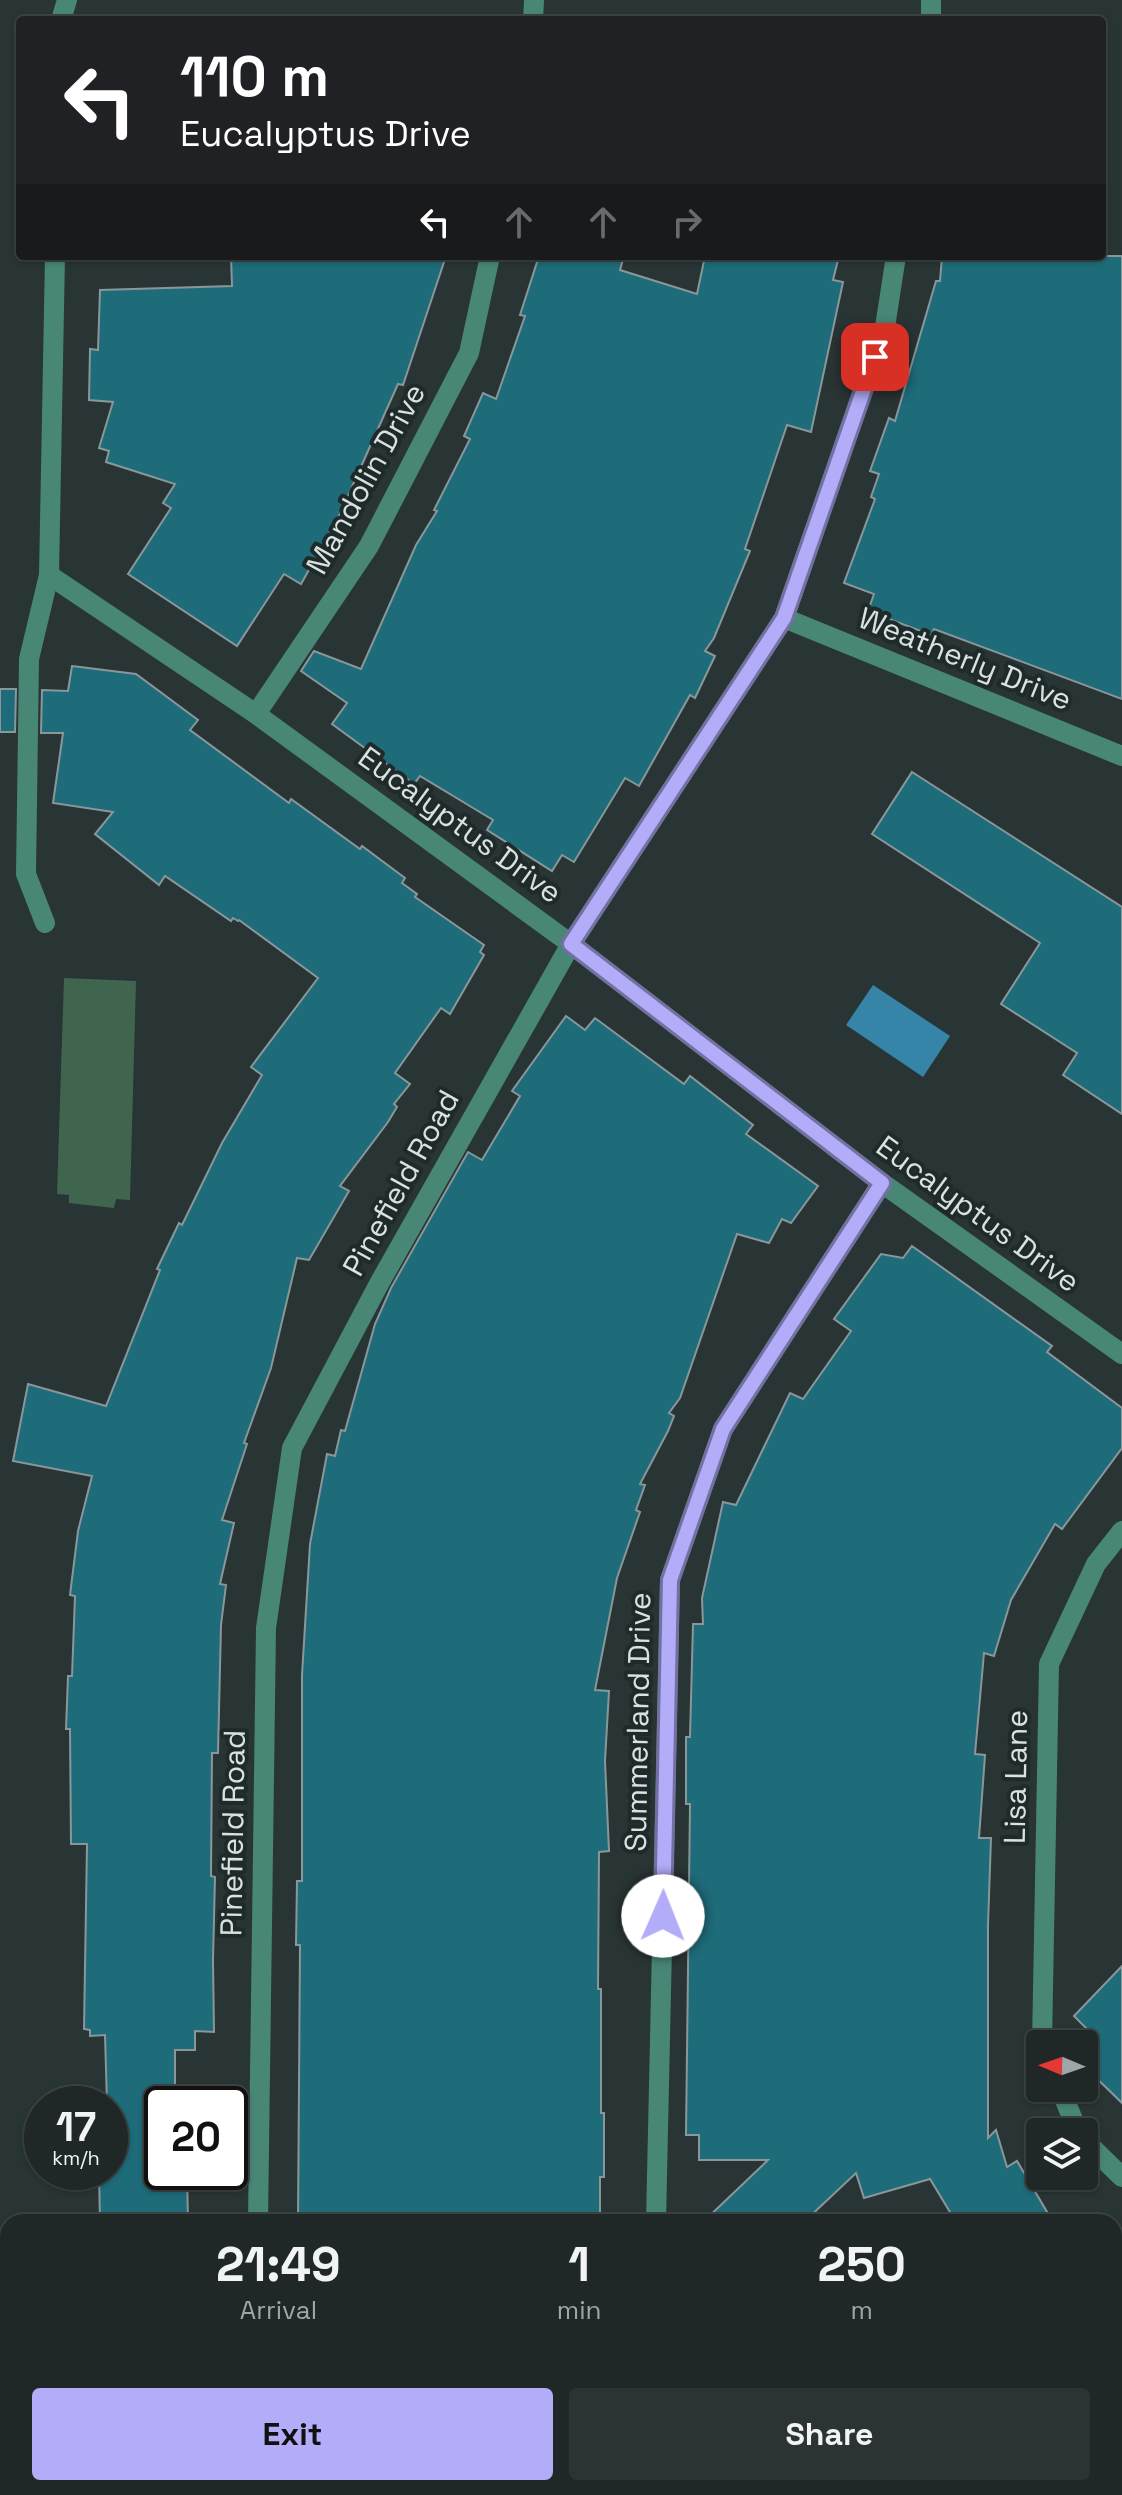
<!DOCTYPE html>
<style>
body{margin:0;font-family:"Space Grotesk",sans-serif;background:#2c3333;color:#f1f3f6;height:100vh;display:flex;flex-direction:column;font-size:30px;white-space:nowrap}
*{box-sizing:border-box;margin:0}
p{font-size:26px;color:#a1a5a7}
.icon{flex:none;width:44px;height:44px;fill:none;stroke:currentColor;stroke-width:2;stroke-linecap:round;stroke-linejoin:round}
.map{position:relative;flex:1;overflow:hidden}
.sheet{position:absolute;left:0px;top:2214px;width:1122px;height:282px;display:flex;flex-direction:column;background:#1f2727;border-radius:24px 24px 0 0;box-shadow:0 2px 6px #0004,0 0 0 2px #3c4444}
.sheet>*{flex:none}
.guide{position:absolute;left:16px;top:16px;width:1090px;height:244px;border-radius:8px;box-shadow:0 2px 6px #0004,0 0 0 2px #3c4444;background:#202124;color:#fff;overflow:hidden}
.needle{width:52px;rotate:272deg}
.controls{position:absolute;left:1026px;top:2030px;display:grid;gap:16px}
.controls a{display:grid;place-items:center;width:72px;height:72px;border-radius:8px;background:#1f2727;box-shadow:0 2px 6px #0004,0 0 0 2px #3c4444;font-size:40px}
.speed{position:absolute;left:24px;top:2086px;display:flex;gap:16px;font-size:40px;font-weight:700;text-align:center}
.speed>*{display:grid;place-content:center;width:104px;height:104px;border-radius:50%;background:#1f2727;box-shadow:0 2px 6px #0004,0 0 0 2px #3c4444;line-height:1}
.speed small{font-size:20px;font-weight:400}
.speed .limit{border:4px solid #111;border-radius:12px;background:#fff;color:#111}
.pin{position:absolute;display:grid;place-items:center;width:68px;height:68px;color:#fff;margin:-34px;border-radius:16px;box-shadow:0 4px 12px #0006}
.me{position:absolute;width:88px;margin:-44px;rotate:1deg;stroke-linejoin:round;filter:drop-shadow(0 0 6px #0008)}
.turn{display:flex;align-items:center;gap:28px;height:168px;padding:0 32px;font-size:36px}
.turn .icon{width:104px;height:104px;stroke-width:2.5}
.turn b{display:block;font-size:56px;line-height:68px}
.lanes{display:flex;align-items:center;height:76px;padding:0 32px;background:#0003;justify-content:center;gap:40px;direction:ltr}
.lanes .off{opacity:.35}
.eta{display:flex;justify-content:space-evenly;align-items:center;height:136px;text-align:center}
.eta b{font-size:48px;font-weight:800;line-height:56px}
.cta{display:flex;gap:16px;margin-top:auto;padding:16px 32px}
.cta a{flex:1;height:92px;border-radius:8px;background:#b3adf9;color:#111;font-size:32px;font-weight:800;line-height:92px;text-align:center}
.cta a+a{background:#2c3333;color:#f1f3f6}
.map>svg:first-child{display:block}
.green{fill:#40654e}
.water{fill:#3685a9}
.building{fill:#1e6b79;stroke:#8a979a;stroke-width:2}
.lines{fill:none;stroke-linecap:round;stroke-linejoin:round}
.minor{stroke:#488676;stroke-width:20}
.route-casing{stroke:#7470a2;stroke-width:20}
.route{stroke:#b3adf9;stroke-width:14}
.labels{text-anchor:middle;stroke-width:8;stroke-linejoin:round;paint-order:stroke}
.street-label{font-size:30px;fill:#dae1e1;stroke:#1f2a2a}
</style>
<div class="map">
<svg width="1122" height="2495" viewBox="0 0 1122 2495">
<rect width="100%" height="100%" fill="#293434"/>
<!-- green -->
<path class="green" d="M 64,978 L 136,981 L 130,1200 L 116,1199 L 114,1208 L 69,1203 L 69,1195 L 57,1194 Z"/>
<!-- water -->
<path class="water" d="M 873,985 L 950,1036 L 923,1077 L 846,1025 Z"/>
<!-- building -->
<g class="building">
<path d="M 231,256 L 446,256 L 403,385 L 398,384 L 338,518 L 301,584 L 284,574 L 237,646 L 128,574 L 171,508 L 163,503 L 175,484 L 106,462 L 109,451 L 99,448 L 113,402 L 89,400 L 90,349 L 98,350 L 100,290 L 232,286 Z"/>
<path d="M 539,256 L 624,256 L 620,270 L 697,294 L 705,256 L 839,256 L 833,280 L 843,282 L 811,432 L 787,425 L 745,549 L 750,551 L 714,638 L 705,651 L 715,656 L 695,698 L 690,695 L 639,786 L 625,778 L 574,862 L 562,855 L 552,871 L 487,830 L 493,820 L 420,776 L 414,784 L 332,724 L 347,703 L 301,671 L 314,651 L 361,669 L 416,545 L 437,511 L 434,510 L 470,439 L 464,436 L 483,393 L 496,399 L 525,316 L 520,315 Z"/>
<path d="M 942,256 L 1122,256 L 1122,699 L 934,629 L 931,635 L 868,611 L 874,594 L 844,583 L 875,499 L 871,497 L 879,474 L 870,471 L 889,418 L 895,421 L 936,281 L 940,281 Z"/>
<path d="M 72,666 L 136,674 L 198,720 L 190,730 L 289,803 L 291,799 L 360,849 L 362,846 L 405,878 L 402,883 L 417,894 L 415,897 L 484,945 L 480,952 L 484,955 L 450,1014 L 441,1008 L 395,1073 L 410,1084 L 394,1104 L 397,1107 L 388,1122 L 340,1186 L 349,1191 L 309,1260 L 297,1258 L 271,1368 L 244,1443 L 247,1444 L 222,1520 L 234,1523 L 220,1584 L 226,1585 L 221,1625 L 218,1753 L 212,1753 L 211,1876 L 215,1877 L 213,1960 L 214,2032 L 195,2031 L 195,2050 L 175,2050 L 175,2104 L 162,2104 L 162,2172 L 187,2172 L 188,2222 L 100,2222 L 99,2172 L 110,2172 L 110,2104 L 107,2104 L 105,2035 L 90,2036 L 90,2030 L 84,2029 L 87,1844 L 71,1844 L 70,1729 L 66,1729 L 68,1676 L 72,1676 L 75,1596 L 70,1595 L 78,1531 L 92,1476 L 13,1461 L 28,1384 L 106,1406 L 160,1270 L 157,1269 L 179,1223 L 182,1225 L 222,1143 L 262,1075 L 251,1067 L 318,978 L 239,920 L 238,921 L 233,918 L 231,921 L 165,876 L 159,885 L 95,834 L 113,812 L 53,803 L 63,733 L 41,733 L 42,690 L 68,691 Z"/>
<path d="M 0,689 L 16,689 L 15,732 L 0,732 Z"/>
<path d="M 912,772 L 1122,907 L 1122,1114 L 1063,1075 L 1077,1053 L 1001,1004 L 1040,943 L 872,834 Z"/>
<path d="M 566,1016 L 585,1030 L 595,1018 L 684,1084 L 690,1076 L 753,1125 L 746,1134 L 818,1186 L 791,1223 L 782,1219 L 769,1243 L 737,1234 L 680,1398 L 669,1413 L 674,1416 L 668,1431 L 640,1484 L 645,1485 L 636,1510 L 640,1512 L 617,1578 L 595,1690 L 609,1691 L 605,1761 L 609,1851 L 599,1852 L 598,1989 L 601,1989 L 601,2113 L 604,2113 L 604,2177 L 600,2177 L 600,2222 L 298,2222 L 300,1945 L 296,1945 L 297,1881 L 302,1881 L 302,1675 L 310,1544 L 327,1454 L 335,1456 L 341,1430 L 345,1431 L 375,1324 L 391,1288 L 468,1152 L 482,1160 L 520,1096 L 512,1091 Z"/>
<path d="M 912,1246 L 1052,1346 L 1047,1352 L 1122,1408 L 1122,1448 L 1062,1529 L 1055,1524 L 1011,1600 L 994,1656 L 984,1653 L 975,1754 L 985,1755 L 979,1838 L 991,1838 L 988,1925 L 988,2138 L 996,2130 L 1007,2167 L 1017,2161 L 1053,2222 L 956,2222 L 930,2179 L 864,2198 L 856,2173 L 804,2222 L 703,2222 L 768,2160 L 699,2160 L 699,2135 L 686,2135 L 690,1804 L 686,1804 L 686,1737 L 690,1737 L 693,1624 L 703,1624 L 702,1598 L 723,1502 L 736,1505 L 790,1393 L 803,1399 L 851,1331 L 834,1319 L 881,1254 L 903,1258 Z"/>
<path d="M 1122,1966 L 1122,2103 L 1084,2066 L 1084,2037 L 1089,2031 L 1074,2016 Z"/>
</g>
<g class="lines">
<!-- minor -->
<g class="minor">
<path d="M 61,20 L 67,0"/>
<path d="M 533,20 L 534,0"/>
<path d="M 931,20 L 931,0"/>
<path d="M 55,256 L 49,575 L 256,714 L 571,944 L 882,1183 L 1122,1354"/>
<path d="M 784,618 L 1122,756"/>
<path d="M 256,714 L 369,546 L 469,353 L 490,256"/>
<path d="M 45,923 L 26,874 L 29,659 L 49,575"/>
<path d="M 1042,2044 L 1049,1664 L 1096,1564 L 1122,1531"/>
<path d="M 1060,2088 L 1078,2132"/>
<path d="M 1084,2140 L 1122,2177"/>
<path d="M 258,2222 L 266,1628 L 292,1448 L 380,1282 L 571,944 L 784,618 L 885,327 L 896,256"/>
<path d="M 656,2222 L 670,1580 L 723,1429 L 882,1183"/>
<path d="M 660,2488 L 660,2495"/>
<path d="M 838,2488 L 846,2495"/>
<path d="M 254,2495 L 254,2488"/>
</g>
</g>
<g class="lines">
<!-- route casing -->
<g class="route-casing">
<path id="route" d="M 663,1916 L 670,1580 L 723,1429 L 882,1183 L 571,944 L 784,618 L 875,357"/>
</g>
<!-- route -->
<use href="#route" class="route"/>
</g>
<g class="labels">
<!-- street labels -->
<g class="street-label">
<text transform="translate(366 479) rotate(-61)" y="10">Mandolin Drive</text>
<text transform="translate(965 659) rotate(22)" y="10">Weatherly Drive</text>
<text transform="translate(460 825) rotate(36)" y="10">Eucalyptus Drive</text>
<text transform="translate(401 1183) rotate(-61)" y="10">Pinefield Road</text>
<text transform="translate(978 1214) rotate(36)" y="10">Eucalyptus Drive</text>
<text transform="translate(638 1722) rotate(-89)" y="10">Summerland Drive</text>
<text transform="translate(1016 1777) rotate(-89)" y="10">Lisa Lane</text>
<text transform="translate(233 1833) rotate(-89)" y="10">Pinefield Road</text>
</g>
</g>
</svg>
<div class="controls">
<a><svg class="needle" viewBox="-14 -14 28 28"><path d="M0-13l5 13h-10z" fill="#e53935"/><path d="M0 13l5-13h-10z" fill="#a1a5a7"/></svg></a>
<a><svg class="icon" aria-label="layers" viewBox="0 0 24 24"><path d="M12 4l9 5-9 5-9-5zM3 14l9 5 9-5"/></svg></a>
</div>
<div class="speed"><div>17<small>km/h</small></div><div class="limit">20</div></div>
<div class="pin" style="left:875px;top:357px;background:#d93025"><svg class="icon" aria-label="arrive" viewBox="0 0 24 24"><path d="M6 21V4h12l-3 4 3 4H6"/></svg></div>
<svg class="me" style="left:663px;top:1916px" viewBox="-20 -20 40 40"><circle r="19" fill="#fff"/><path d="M0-13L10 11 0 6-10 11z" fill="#b3adf9"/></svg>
<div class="guide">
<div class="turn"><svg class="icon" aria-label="left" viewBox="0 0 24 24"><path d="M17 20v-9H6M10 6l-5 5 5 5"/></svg><div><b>110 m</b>Eucalyptus Drive</div></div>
<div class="lanes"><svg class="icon" aria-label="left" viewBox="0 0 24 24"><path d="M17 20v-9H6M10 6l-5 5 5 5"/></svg><svg class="icon off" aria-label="ahead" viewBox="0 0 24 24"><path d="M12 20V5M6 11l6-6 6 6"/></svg><svg class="icon off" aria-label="ahead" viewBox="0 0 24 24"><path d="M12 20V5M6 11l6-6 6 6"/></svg><svg class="icon off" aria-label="right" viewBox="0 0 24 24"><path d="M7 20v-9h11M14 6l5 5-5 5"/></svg></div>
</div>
<section class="sheet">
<div class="eta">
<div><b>21:49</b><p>Arrival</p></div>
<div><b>1</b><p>min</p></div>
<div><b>250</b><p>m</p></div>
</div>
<div class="cta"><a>Exit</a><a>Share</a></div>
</section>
</div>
